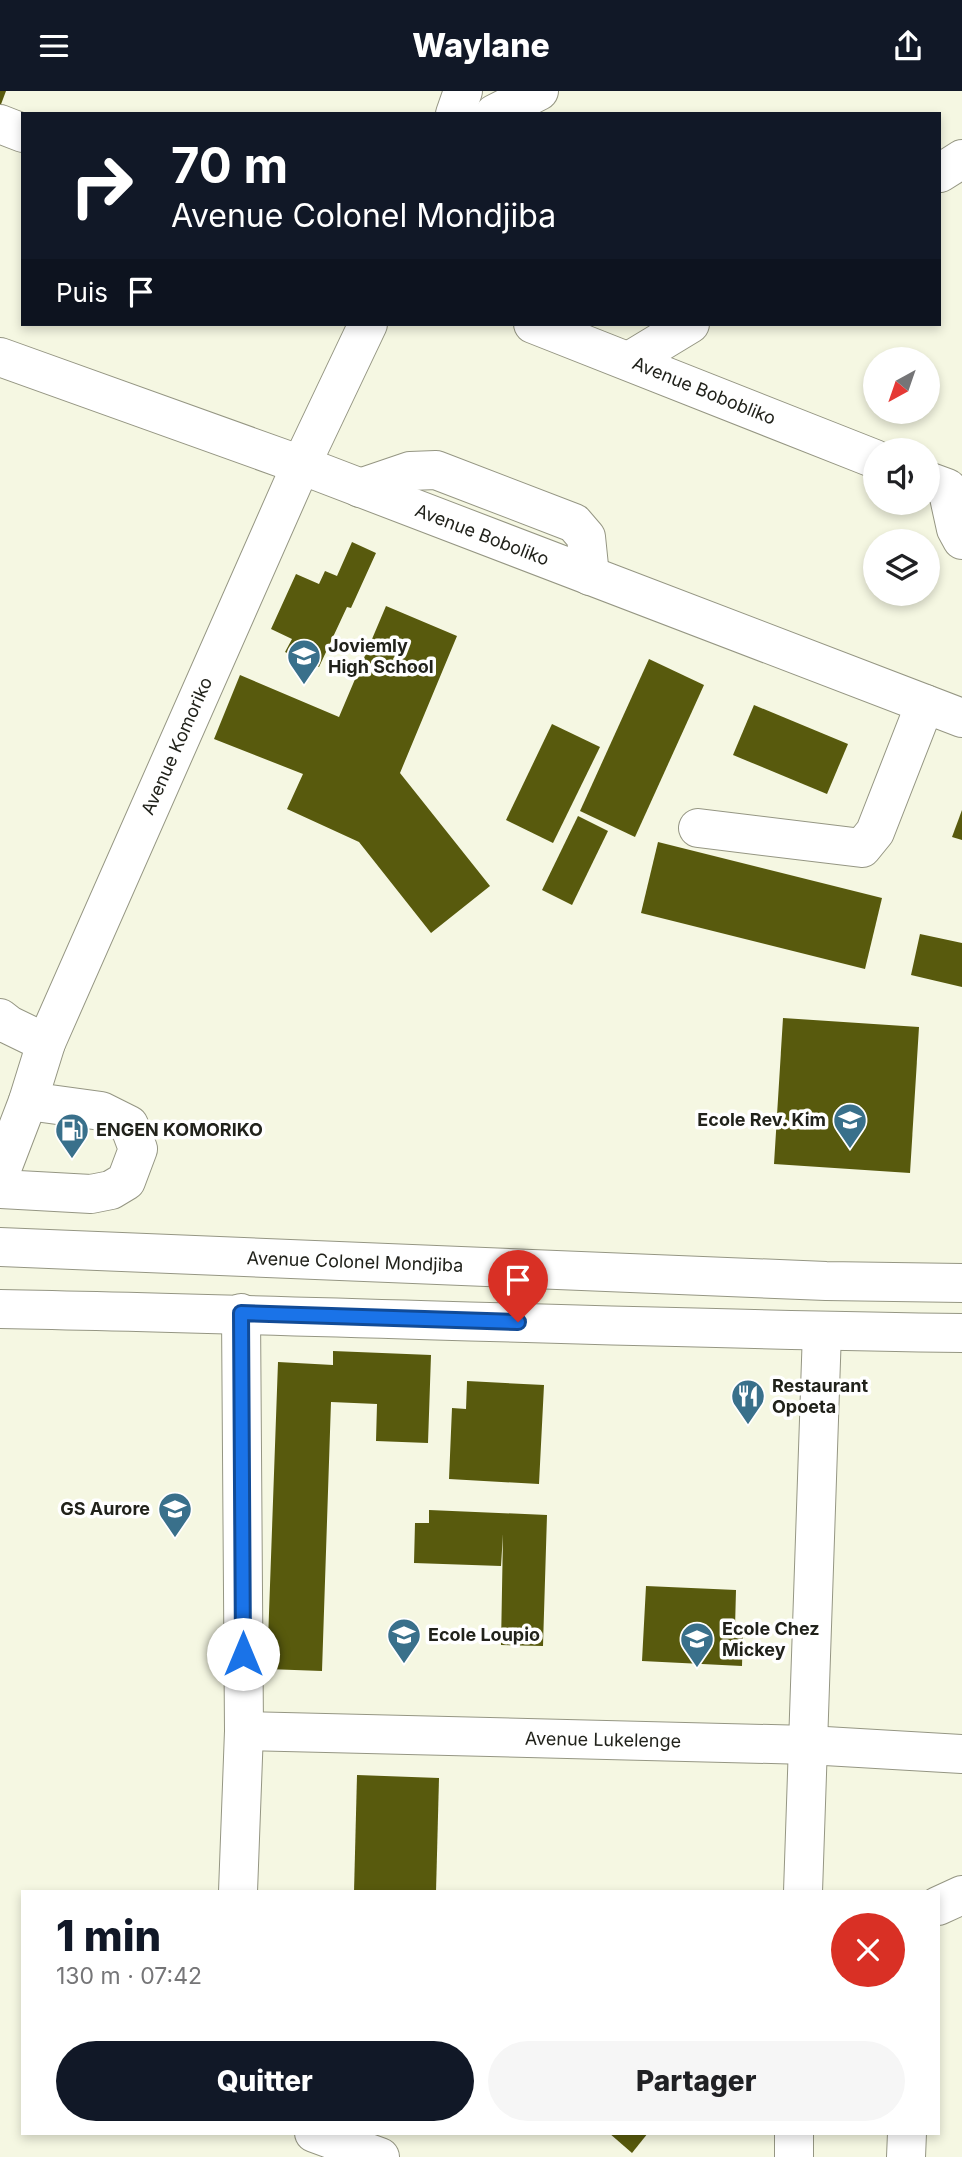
<!DOCTYPE html>
<html lang="fr">
<meta charset="utf-8">
<style>
body{margin:0;font-family:Inter,sans-serif;background:#f6f6f6;color:#202124;height:100vh;display:flex;flex-direction:column;font-size:26px;white-space:nowrap}
*{box-sizing:border-box;margin:0}
p{font-size:23px;color:#757577}
.icon{flex:none;width:38px;height:38px;fill:none;stroke:currentColor;stroke-width:2;stroke-linecap:round;stroke-linejoin:round}
.map{position:relative;flex:1;overflow:hidden}
.details{position:absolute;left:21px;top:1799px;width:919px;height:245px;display:flex;flex-direction:column;background:#fff;border-radius:0px;box-shadow:0 4px 10px #0003}
.details>*{flex:none}
.hud{position:absolute;left:21px;top:21px;width:920px;height:214px;border-radius:0px;box-shadow:0 4px 10px #0003;background:#111827;color:#fff;overflow:hidden}
.needle{width:46px;rotate:220deg}
.tools{position:absolute;left:863px;top:256px;display:grid;gap:14px}
.tools a{display:grid;place-items:center;width:77px;height:77px;border-radius:50%;background:#fff;box-shadow:0 4px 10px #0003;font-size:35px}
.pin{position:absolute;display:grid;place-items:center;width:60px;height:60px;color:#fff;margin:-72px -30px;border-radius:50% 50% 50% 0;rotate:-45deg;box-shadow:0 0 7px #0007}
.pin .icon{rotate:45deg}
.me{position:absolute;width:77px;margin:-38px;rotate:0deg;stroke-linejoin:round;filter:drop-shadow(0 0 5px #0008)}
.turn{display:flex;align-items:center;gap:24px;height:147px;padding:0 35px;font-size:32px}
.turn .icon{width:91px;height:91px;stroke-width:2.5}
.turn b{display:block;font-size:49px;line-height:60px}
.then{display:flex;align-items:center;height:66px;padding:0 35px;background:#0003;gap:14px;font-size:26px}
.round{display:grid;place-items:center;flex:none;width:74px;height:74px;border-radius:37px;background:#f6f6f6}
.overview{display:flex;align-items:center;justify-content:space-between;height:119px;padding:0 35px}
h1{font-size:42px;font-weight:800;line-height:52px;color:#111827}
.primary-button{display:flex;gap:14px;margin-top:auto;padding:14px 35px}
.primary-button a{flex:1;height:80px;border-radius:42px;background:#111827;color:#fff;font-size:28px;font-weight:800;line-height:80px;text-align:center}
.primary-button a+a{background:#f6f6f6;color:#202124}
header{display:flex;justify-content:space-between;align-items:center;height:91px;padding:0 35px;background:#111827;color:#fff;font-size:32px;font-weight:800}
.map>svg:first-child{display:block}
.building{fill:#585a0d}
.lines{fill:none;stroke-linecap:round;stroke-linejoin:round}
.minor-casing{stroke:#959683;stroke-width:40}
.major-casing{stroke:#959683;stroke-width:40}
.minor{stroke:#fff;stroke-width:38}
.major{stroke:#fff;stroke-width:38}
.route-casing{stroke:#114b97;stroke-width:18}
.route{stroke:#1a73e8;stroke-width:12}
.labels{text-anchor:middle;stroke-width:7;stroke-linejoin:round;paint-order:stroke}
.street-label{font-size:18px;fill:#21221b;stroke:#fff}
.poi-label{font-size:18px;font-weight:bold;fill:#21221b;stroke:#fff;text-anchor:start}
</style>
<header><svg class="icon" aria-label="menu" viewBox="0 0 24 24"><path d="M4 6h16M4 12h16M4 18h16"/></svg>Waylane<svg class="icon" aria-label="share" viewBox="0 0 24 24"><path d="M12 15V3M7 8l5-5 5 5M5 13v7h14v-7"/></svg></header>
<div class="map">
<svg width="962" height="2066" viewBox="0 0 962 2066">
<rect width="100%" height="100%" fill="#f5f7e2"/>
<!-- building -->
<g class="building">
<path d="M 0,0 L 6,0 L 0,16 Z"/>
<path d="M 352,451 L 376,462 L 351,517 L 347,516 L 319,576 L 285,561 L 292,548 L 271,538 L 296,483 L 319,493 L 325,480 L 337,485 Z"/>
<path d="M 386,515 L 457,545 L 400,682 L 490,795 L 431,842 L 359,751 L 287,718 L 303,683 L 214,648 L 240,584 L 339,626 Z"/>
<path d="M 649,568 L 704,594 L 635,746 L 580,720 Z"/>
<path d="M 754,614 L 848,653 L 827,703 L 733,664 Z"/>
<path d="M 552,633 L 600,656 L 553,752 L 506,729 Z"/>
<path d="M 962,719 L 962,749 L 952,746 Z"/>
<path d="M 578,725 L 608,740 L 572,814 L 542,799 Z"/>
<path d="M 658,751 L 882,807 L 865,878 L 641,822 Z"/>
<path d="M 920,843 L 962,852 L 962,896 L 911,884 Z"/>
<path d="M 783,927 L 919,936 L 910,1082 L 774,1073 Z"/>
<path d="M 333,1260 L 431,1264 L 428,1352 L 376,1350 L 377,1313 L 331,1311 L 322,1580 L 267,1578 L 278,1271 L 333,1274 Z"/>
<path d="M 467,1290 L 544,1294 L 539,1393 L 449,1388 L 452,1317 L 466,1318 Z"/>
<path d="M 429,1419 L 547,1424 L 543,1555 L 501,1554 L 503,1443 L 501,1475 L 414,1472 L 415,1432 L 429,1432 Z"/>
<path d="M 646,1495 L 736,1499 L 735,1537 L 743,1538 L 742,1575 L 642,1570 Z"/>
<path d="M 357,1684 L 439,1687 L 436,1801 L 354,1801 Z"/>
<path d="M 609,2042 L 648,2042 L 632,2062 Z"/>
</g>
<g class="lines">
<!-- minor casing -->
<g class="minor-casing">
<g id="minor">
<path d="M 455,23 L 463,0"/>
<path d="M 494,23 L 539,0"/>
<path d="M 0,33 L 23,42"/>
<path d="M 940,82 L 962,68"/>
<path d="M 533,233 L 875,368"/>
<path d="M 0,266 L 301,374 L 962,627"/>
<path d="M 629,270 L 690,233"/>
<path d="M 928,390 L 947,397 L 956,438 L 962,449"/>
<path d="M 360,397 L 410,380 L 436,379 L 574,432 L 586,446 L 590,485"/>
<path d="M 698,737 L 862,757 L 875,741 L 925,613"/>
<path d="M 0,927 L 9,934 L 46,952"/>
<path d="M 0,1083 L 28,1010 L 46,952 L 301,374 L 368,233"/>
<path d="M 0,1098 L 91,1103 L 111,1099 L 126,1090 L 138,1058 L 129,1034 L 101,1020 L 28,1010"/>
<path d="M 244,1640 L 808,1654 L 962,1663"/>
<path d="M 238,1801 L 244,1640 L 241,1222"/>
<path d="M 803,1801 L 822,1240"/>
<path d="M 938,1815 L 962,1804"/>
<path d="M 314,2042 L 380,2066"/>
<path d="M 794,2066 L 794,2042"/>
<path d="M 906,2066 L 907,2042"/>
</g>
</g>
<!-- major casing -->
<g class="major-casing">
<g id="major">
<path d="M 0,1156 L 826,1190 L 962,1192"/>
<path d="M 0,1218 C 321,1224 641,1238 962,1242"/>
</g>
</g>
<!-- minor -->
<use href="#minor" class="minor"/>
<!-- major -->
<use href="#major" class="major"/>
</g>
<g class="lines">
<!-- route casing -->
<g class="route-casing">
<path id="route" d="M 243,1563 L 241,1222 L 518,1231"/>
</g>
<!-- route -->
<use href="#route" class="route"/>
</g>
<!-- icons -->
<defs>
<g id="school-pin" transform="scale(1.75)"><path d="M0 17L-7.5 6A9.5 9.5 0 1 1 7.5 6Z" fill="#39708b" stroke="#fff"/><path d="M0-5L7-2L0 1L-7-2ZM-4 1L0 2.5L4 1V4Q0 6-4 4Z" fill="#fff"/></g>
<g id="fuel-pin" transform="scale(1.75)"><path d="M0 17L-7.5 6A9.5 9.5 0 1 1 7.5 6Z" fill="#39708b" stroke="#fff"/><path d="M-5.5-6h7V0h2V4h1.3V-2.5L3-4.5l.8-.8L6-3V5H2.5V1h-1V6h-7ZM-4.2-4.7v3.2H.2V-4.7Z" fill="#fff"/></g>
<g id="restaurant-pin" transform="scale(1.75)"><path d="M0 17L-7.5 6A9.5 9.5 0 1 1 7.5 6Z" fill="#39708b" stroke="#fff"/><path d="M-5-6h1v4h1v-4h1v4h1v-4h1v5L-1.5 .5V6h-2V.5L-5-1ZM5-6V6H3V1.5H1.5Q1.5-4 5-6Z" fill="#fff"/></g>
</defs>
<g fill-rule="evenodd">
<use href="#school-pin" x="304" y="565"/>
<use href="#school-pin" x="850" y="1029"/>
<use href="#fuel-pin" x="72" y="1039"/>
<use href="#restaurant-pin" x="748" y="1305"/>
<use href="#school-pin" x="175" y="1418"/>
<use href="#school-pin" x="404" y="1544"/>
<use href="#school-pin" x="697" y="1548"/>
</g>
<g class="labels">
<!-- street labels -->
<g class="street-label">
<text transform="translate(704 300) rotate(22)" y="6">Avenue Bobobliko</text>
<text transform="translate(482 444) rotate(21)" y="6">Avenue Boboliko</text>
<text transform="translate(177 655) rotate(-66)" y="6">Avenue Komoriko</text>
<text transform="translate(355 1171) rotate(2)" y="6">Avenue Colonel Mondjiba</text>
<text transform="translate(603 1649) rotate(1)" y="6">Avenue Lukelenge</text>
</g>
<!-- poi labels -->
<g class="poi-label">
<text x="328" y="561">Joviemly<tspan x="328" dy="21">High School</tspan></text>
<text x="826" y="1035" text-anchor="end">Ecole Rev. Kim</text>
<text x="96" y="1045">ENGEN KOMORIKO</text>
<text x="772" y="1301">Restaurant<tspan x="772" dy="21">Opoeta</tspan></text>
<text x="150" y="1424" text-anchor="end">GS Aurore</text>
<text x="722" y="1544">Ecole Chez<tspan x="722" dy="21">Mickey</tspan></text>
<text x="428" y="1550">Ecole Loupio</text>
</g>
</g>
</svg>
<div class="tools">
<a><svg class="needle" viewBox="-14 -14 28 28"><path d="M0-13l5 13h-10z" fill="#e53935"/><path d="M0 13l5-13h-10z" fill="#757577"/></svg></a>
<a><svg class="icon" aria-label="sound" viewBox="0 0 24 24"><path d="M4 9h4l5-4v14l-5-4H4zM17 9q2 3 0 6"/></svg></a>
<a><svg class="icon" aria-label="layers" viewBox="0 0 24 24"><path d="M12 4l9 5-9 5-9-5zM3 14l9 5 9-5"/></svg></a>
</div>
<div class="pin" style="left:518px;top:1231px;background:#d93025"><svg class="icon" aria-label="arrive" viewBox="0 0 24 24"><path d="M6 21V4h12l-3 4 3 4H6"/></svg></div>
<svg class="me" style="left:243px;top:1563px" viewBox="-20 -20 40 40"><circle r="19" fill="#fff"/><path d="M0-13L10 11 0 6-10 11z" fill="#1a73e8"/></svg>
<div class="hud">
<div class="turn"><svg class="icon" aria-label="right" viewBox="0 0 24 24"><path d="M7 20v-9h11M14 6l5 5-5 5"/></svg><div><b>70 m</b>Avenue Colonel Mondjiba</div></div>
<div class="then">Puis<svg class="icon" aria-label="arrive" viewBox="0 0 24 24"><path d="M6 21V4h12l-3 4 3 4H6"/></svg></div>
</div>
<section class="details">
<div class="overview"><div><h1>1 min</h1><p>130 m · 07:42</p></div><a class="round" style="background:#d93025;color:#fff"><svg class="icon" aria-label="close" viewBox="0 0 24 24"><path d="M6 6l12 12M18 6L6 18"/></svg></a></div>
<div class="primary-button"><a>Quitter</a><a>Partager</a></div>
</section>
</div>
